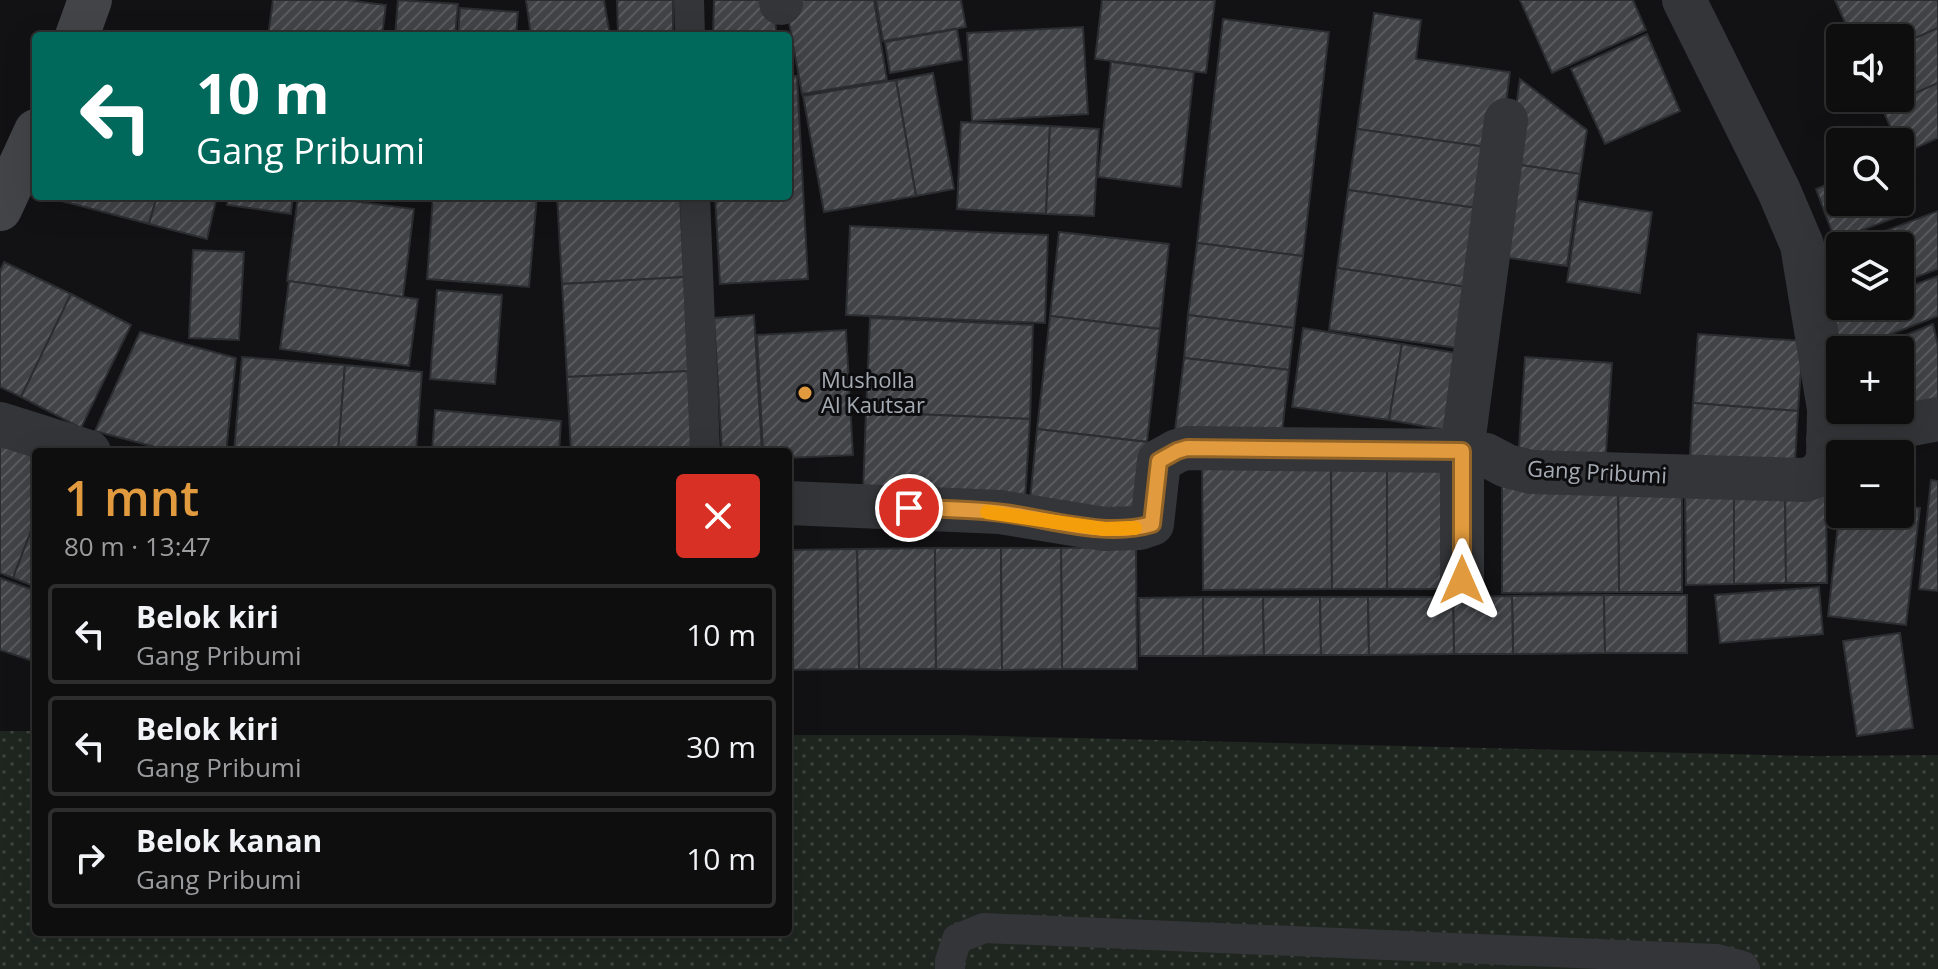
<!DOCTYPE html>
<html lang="id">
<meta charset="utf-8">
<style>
body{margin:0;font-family:"Open Sans",sans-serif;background:#171718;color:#f1f3f6;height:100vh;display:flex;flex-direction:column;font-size:30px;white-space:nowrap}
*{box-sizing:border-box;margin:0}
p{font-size:26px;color:#9b9c9e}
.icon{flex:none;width:44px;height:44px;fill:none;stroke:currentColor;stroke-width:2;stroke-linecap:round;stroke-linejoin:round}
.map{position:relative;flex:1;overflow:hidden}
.sheet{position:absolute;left:32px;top:448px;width:760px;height:488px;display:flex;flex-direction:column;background:#0e0e0f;border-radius:8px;box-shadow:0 8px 32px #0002,0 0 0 2px #2e2e2f}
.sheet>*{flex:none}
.hud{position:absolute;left:32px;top:32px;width:760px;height:168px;border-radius:8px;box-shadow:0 8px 32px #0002,0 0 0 2px #2e2e2f;background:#00695c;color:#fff;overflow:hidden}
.controls{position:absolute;left:1826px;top:24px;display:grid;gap:16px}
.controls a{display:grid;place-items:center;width:88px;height:88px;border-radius:8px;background:#0e0e0f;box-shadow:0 8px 32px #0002,0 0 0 2px #2e2e2f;font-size:40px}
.pin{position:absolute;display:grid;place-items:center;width:68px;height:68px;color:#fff;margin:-34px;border:4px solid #fff;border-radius:50%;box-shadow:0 2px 8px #0007}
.me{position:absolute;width:88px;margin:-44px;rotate:0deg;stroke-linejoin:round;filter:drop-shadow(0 0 6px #0008)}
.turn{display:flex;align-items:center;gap:28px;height:168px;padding:0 32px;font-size:36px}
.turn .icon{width:104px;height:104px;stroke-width:2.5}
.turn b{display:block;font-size:56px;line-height:68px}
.round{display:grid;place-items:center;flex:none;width:84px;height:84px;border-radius:8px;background:#171718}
.headline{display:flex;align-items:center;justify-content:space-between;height:136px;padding:0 32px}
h1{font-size:48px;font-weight:600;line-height:60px;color:#e19a3d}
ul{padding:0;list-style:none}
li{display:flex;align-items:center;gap:24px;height:100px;margin:0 16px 12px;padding:0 16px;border:4px solid #2e2e2f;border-radius:8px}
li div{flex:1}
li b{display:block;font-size:30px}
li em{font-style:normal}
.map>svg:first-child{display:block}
.grass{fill:url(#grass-dots)}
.building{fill:url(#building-hatch);stroke:#2c2d30;stroke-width:2}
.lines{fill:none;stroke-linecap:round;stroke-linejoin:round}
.lane{stroke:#343538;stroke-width:30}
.street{stroke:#343538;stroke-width:44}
.secondary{stroke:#424448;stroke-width:44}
.route-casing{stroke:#926428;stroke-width:20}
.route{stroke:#e19a3d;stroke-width:14}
.slow{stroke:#f59e0b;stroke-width:14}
.poi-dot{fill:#e19a3d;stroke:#0d0d0f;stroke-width:3}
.labels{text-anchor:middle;stroke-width:6;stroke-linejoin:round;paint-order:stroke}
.poi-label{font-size:22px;fill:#a5abb3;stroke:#0d0d0f;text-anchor:start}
.street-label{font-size:22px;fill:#a5abb3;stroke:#0d0d0f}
</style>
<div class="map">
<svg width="1938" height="969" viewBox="0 0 1938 969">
<defs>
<pattern id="grass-dots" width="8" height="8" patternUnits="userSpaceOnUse" patternTransform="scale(2)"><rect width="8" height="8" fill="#1f261f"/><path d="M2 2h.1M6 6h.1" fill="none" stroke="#3d433d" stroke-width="1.8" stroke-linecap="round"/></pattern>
<pattern id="building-hatch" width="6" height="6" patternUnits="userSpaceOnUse" patternTransform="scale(2)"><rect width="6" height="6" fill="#414347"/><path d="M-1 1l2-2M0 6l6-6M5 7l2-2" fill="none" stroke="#595b5f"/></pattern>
</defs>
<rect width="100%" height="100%" fill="#121214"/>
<!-- grass -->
<path class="grass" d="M 0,731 L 36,731 L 36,932 L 788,932 L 788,735 L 956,735 L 1812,756 L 1938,755 L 1938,969 L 0,969 Z"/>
<!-- building -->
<g class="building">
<path d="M 273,0 L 346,0 L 386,5 L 382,36 L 268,36 Z"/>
<path d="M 398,0 L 458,4 L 455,36 L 395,36 Z"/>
<path d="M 526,0 L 604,0 L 610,36 L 531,36 Z"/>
<path d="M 617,0 L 673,0 L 673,36 L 618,36 Z"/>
<path d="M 714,0 L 775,0 L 776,36 L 713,36 Z"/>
<path d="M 785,0 L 874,0 L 887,80 L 802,94 Z"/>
<path d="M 876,0 L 961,0 L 966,27 L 883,41 Z"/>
<path d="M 1102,0 L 1215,0 L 1206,73 L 1095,59 Z"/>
<path d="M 1520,0 L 1633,0 L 1646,30 L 1552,73 Z"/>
<path d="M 1835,0 L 1938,0 L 1938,28 L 1900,45 L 1900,38 L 1852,38 Z"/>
<path d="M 460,8 L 518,12 L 516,36 L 458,36 Z"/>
<path d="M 1374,13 L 1421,20 L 1416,59 L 1510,72 L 1500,149 L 1357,129 Z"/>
<path d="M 1223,19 L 1329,32 L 1303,256 L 1197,243 Z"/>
<path d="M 1083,27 L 1088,114 L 972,121 L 967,33 Z"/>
<path d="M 1938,28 L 1938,83 L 1882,108 L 1878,98 L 1900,98 L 1900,45 Z"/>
<path d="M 957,29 L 962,60 L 890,73 L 885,42 Z"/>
<path d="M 1647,34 L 1680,111 L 1605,144 L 1571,69 Z"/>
<path d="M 1111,62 L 1194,72 L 1181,187 L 1098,177 Z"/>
<path d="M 933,73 L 954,189 L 916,196 L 896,80 Z"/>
<path d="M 788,76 L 797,76 L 808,279 L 720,284 L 715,196 L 788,196 Z"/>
<path d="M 1520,79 L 1587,130 L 1580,174 L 1508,163 Z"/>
<path d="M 896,80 L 916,196 L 824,212 L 803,96 Z"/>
<path d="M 1938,83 L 1938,138 L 1902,154 L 1900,142 L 1897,142 L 1882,108 Z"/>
<path d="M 961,122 L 1050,126 L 1046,214 L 957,209 Z"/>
<path d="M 1050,126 L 1099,129 L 1094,216 L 1046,214 Z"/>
<path d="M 1357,129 L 1500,149 L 1491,210 L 1348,190 Z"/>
<path d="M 1508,163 L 1580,174 L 1567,266 L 1495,256 Z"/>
<path d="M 1900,172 L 1914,211 L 1835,240 L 1816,189 L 1840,179 L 1840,202 L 1900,202 Z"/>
<path d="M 1348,190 L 1491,210 L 1480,289 L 1337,268 Z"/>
<path d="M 55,196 L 157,196 L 149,224 L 54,199 Z"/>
<path d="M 157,196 L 217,196 L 207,239 L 149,224 Z"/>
<path d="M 229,196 L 293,196 L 291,214 L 227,205 Z"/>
<path d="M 298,196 L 314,196 L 414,209 L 403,297 L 287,281 Z"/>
<path d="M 433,196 L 537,196 L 529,287 L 427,279 Z"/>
<path d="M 557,196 L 680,196 L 684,277 L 562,284 Z"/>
<path d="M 1579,201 L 1652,212 L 1640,293 L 1567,282 Z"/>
<path d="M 1938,211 L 1938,269 L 1900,283 L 1900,246 L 1845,246 Z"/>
<path d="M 850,226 L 1048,235 L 1045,323 L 846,315 Z"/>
<path d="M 1059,232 L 1169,244 L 1160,329 L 1050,316 Z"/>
<path d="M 1197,243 L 1303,256 L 1294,328 L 1188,315 Z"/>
<path d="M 193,250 L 244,252 L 239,340 L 189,338 Z"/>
<path d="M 4,262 L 71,294 L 21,397 L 0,387 L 0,271 Z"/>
<path d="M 1337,268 L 1480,289 L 1472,350 L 1329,330 Z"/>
<path d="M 1938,276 L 1938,316 L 1850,350 L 1840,350 L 1828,318 L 1859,306 L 1900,306 L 1900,290 Z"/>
<path d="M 684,277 L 689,371 L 567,377 L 562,284 Z"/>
<path d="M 289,281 L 418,299 L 409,366 L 280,349 Z"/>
<path d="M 437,290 L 502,295 L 495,384 L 430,379 Z"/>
<path d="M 71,294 L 131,325 L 81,428 L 21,397 Z"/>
<path d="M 754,315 L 762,452 L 722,452 L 714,318 Z"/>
<path d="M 1188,315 L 1294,328 L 1289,370 L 1184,358 Z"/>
<path d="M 1050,316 L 1160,329 L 1147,442 L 1037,429 Z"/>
<path d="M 870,318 L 1033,325 L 1030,419 L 866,412 Z"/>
<path d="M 1933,324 L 1938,346 L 1938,408 L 1900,405 L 1900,350 L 1888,350 L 1887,343 Z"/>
<path d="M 1303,328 L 1402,344 L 1389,420 L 1292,407 Z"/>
<path d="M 846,330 L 853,455 L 788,458 L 788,452 L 763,452 L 757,335 Z"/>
<path d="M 140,332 L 236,358 L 226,452 L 174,452 L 95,431 Z"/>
<path d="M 1698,334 L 1803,341 L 1798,411 L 1693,403 Z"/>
<path d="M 1402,344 L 1469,355 L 1456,432 L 1389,420 Z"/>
<path d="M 242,357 L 345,365 L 338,452 L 234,452 Z"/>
<path d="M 1525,357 L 1612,363 L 1605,467 L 1518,461 Z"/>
<path d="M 1184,358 L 1289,370 L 1281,442 L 1175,430 Z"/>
<path d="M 345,365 L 422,372 L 416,452 L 338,452 Z"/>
<path d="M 689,371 L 694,452 L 571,452 L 567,377 Z"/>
<path d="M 1693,403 L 1798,411 L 1794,478 L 1689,471 Z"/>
<path d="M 435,410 L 561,421 L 559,452 L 432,452 Z"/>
<path d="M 866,412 L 1030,419 L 1025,500 L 863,493 Z"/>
<path d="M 1037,429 L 1147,442 L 1139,512 L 1030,500 Z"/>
<path d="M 0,439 L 36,453 L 36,518 L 13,578 L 0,573 Z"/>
<path d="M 1202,461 L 1331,461 L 1332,589 L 1203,590 Z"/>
<path d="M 1331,461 L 1387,462 L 1387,589 L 1332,589 Z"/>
<path d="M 1387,462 L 1459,463 L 1457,589 L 1387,589 Z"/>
<path d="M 1931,480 L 1938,481 L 1938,591 L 1919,589 Z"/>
<path d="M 1618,483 L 1682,483 L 1682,592 L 1619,592 Z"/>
<path d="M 1618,483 L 1619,592 L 1502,593 L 1502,484 Z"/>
<path d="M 1734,485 L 1785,485 L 1786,583 L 1734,584 Z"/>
<path d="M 1734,485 L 1734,584 L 1686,585 L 1685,486 Z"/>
<path d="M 1785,485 L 1826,485 L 1827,583 L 1786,583 Z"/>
<path d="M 1840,505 L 1840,514 L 1900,514 L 1900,506 L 1920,508 L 1906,625 L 1828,616 Z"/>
<path d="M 36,518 L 36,587 L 13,578 Z"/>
<path d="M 1136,547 L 1137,669 L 1062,669 L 1061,548 Z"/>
<path d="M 935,548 L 936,669 L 859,669 L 857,549 Z"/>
<path d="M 935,548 L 1001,548 L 1002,670 L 936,669 Z"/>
<path d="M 1001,548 L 1061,548 L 1062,669 L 1002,670 Z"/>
<path d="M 857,549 L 859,669 L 788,670 L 788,550 Z"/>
<path d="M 0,578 L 36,591 L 36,662 L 0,650 Z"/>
<path d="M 1819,587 L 1823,634 L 1720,643 L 1715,595 Z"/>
<path d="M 1604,595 L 1605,653 L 1513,654 L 1512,596 Z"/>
<path d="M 1604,595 L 1687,595 L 1687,653 L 1605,653 Z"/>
<path d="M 1512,596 L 1513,654 L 1454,654 L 1453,597 Z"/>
<path d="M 1203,597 L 1203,656 L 1140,656 L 1139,598 Z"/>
<path d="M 1203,597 L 1263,597 L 1264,655 L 1203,656 Z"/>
<path d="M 1263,597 L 1320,597 L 1321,655 L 1264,655 Z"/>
<path d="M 1320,597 L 1368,597 L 1369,655 L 1321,655 Z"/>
<path d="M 1368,597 L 1453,597 L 1454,654 L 1369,655 Z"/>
<path d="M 1900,633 L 1913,728 L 1857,736 L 1843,641 Z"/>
</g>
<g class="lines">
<!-- lane -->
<g class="lane">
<path d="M 689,0 L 690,36"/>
<path d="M 695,196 L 705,452"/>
<path d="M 950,969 L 950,961 L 957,939 L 984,928 L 1717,959 L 1743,966 L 1745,969"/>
</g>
<!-- street -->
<g class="street">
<path d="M 781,0 L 781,3"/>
<path d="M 0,424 L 89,452"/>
<path d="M 1828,440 L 1938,419"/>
<path d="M 788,503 L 1000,512 L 1104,529 L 1140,528 L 1152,524 L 1159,461 L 1177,451 L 1187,448 L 1462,451 L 1486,455 L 1507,466 L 1531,472 L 1805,480 L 1819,475 L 1828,460 L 1829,409 L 1802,245 L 1779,191 L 1684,0"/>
<path d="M 1462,580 L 1462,451 L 1506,120"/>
</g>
<!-- secondary -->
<g class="secondary">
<path d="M 77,36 L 90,0"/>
<path d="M 0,209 L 36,131"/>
</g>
</g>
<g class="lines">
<!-- route casing -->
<g class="route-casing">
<path id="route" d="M 909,508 C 940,509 972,509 1003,513 C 1051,519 1105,538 1152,524 L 1159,461 L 1177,451 L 1187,448 L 1462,451 L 1462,580"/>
</g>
<!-- route -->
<use href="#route" class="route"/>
<!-- slow -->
<path class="slow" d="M 987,512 L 1104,529 L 1135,528"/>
</g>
<!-- markers -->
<circle class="poi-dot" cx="805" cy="393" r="8"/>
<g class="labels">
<!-- poi labels -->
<g class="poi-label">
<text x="821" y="388">Musholla<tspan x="821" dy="25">Al Kautsar</tspan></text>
</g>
<!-- street labels -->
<g class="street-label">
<text transform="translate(1597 472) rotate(3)" y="8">Gang Pribumi</text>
</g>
</g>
</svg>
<div class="controls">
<a><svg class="icon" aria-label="sound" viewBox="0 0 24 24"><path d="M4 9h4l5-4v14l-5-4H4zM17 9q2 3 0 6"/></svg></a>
<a><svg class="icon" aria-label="search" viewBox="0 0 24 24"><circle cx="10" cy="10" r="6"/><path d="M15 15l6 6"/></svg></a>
<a><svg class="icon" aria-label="layers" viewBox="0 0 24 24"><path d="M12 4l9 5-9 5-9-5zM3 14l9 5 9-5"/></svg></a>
<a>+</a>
<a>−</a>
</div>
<div class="pin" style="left:909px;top:508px;background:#d93025"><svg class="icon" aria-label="arrive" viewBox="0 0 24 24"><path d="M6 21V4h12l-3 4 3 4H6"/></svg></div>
<svg class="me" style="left:1462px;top:580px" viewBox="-20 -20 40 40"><path d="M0-17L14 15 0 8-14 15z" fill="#e19a3d" stroke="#fff" stroke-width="4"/></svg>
<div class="hud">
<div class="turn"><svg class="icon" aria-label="left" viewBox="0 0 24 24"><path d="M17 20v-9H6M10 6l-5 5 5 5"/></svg><div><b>10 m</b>Gang Pribumi</div></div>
</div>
<section class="sheet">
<div class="headline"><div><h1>1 mnt</h1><p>80 m · 13:47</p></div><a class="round" style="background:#d93025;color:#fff"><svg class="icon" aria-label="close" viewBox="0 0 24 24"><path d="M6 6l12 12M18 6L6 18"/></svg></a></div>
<ul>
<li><svg class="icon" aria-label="left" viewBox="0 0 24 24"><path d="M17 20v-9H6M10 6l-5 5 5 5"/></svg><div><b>Belok kiri</b><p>Gang Pribumi</p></div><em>10 m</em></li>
<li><svg class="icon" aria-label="left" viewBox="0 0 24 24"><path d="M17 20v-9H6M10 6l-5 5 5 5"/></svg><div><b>Belok kiri</b><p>Gang Pribumi</p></div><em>30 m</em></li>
<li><svg class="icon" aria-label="right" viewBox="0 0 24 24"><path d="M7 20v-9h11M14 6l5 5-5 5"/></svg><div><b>Belok kanan</b><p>Gang Pribumi</p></div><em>10 m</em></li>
</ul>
</section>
</div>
